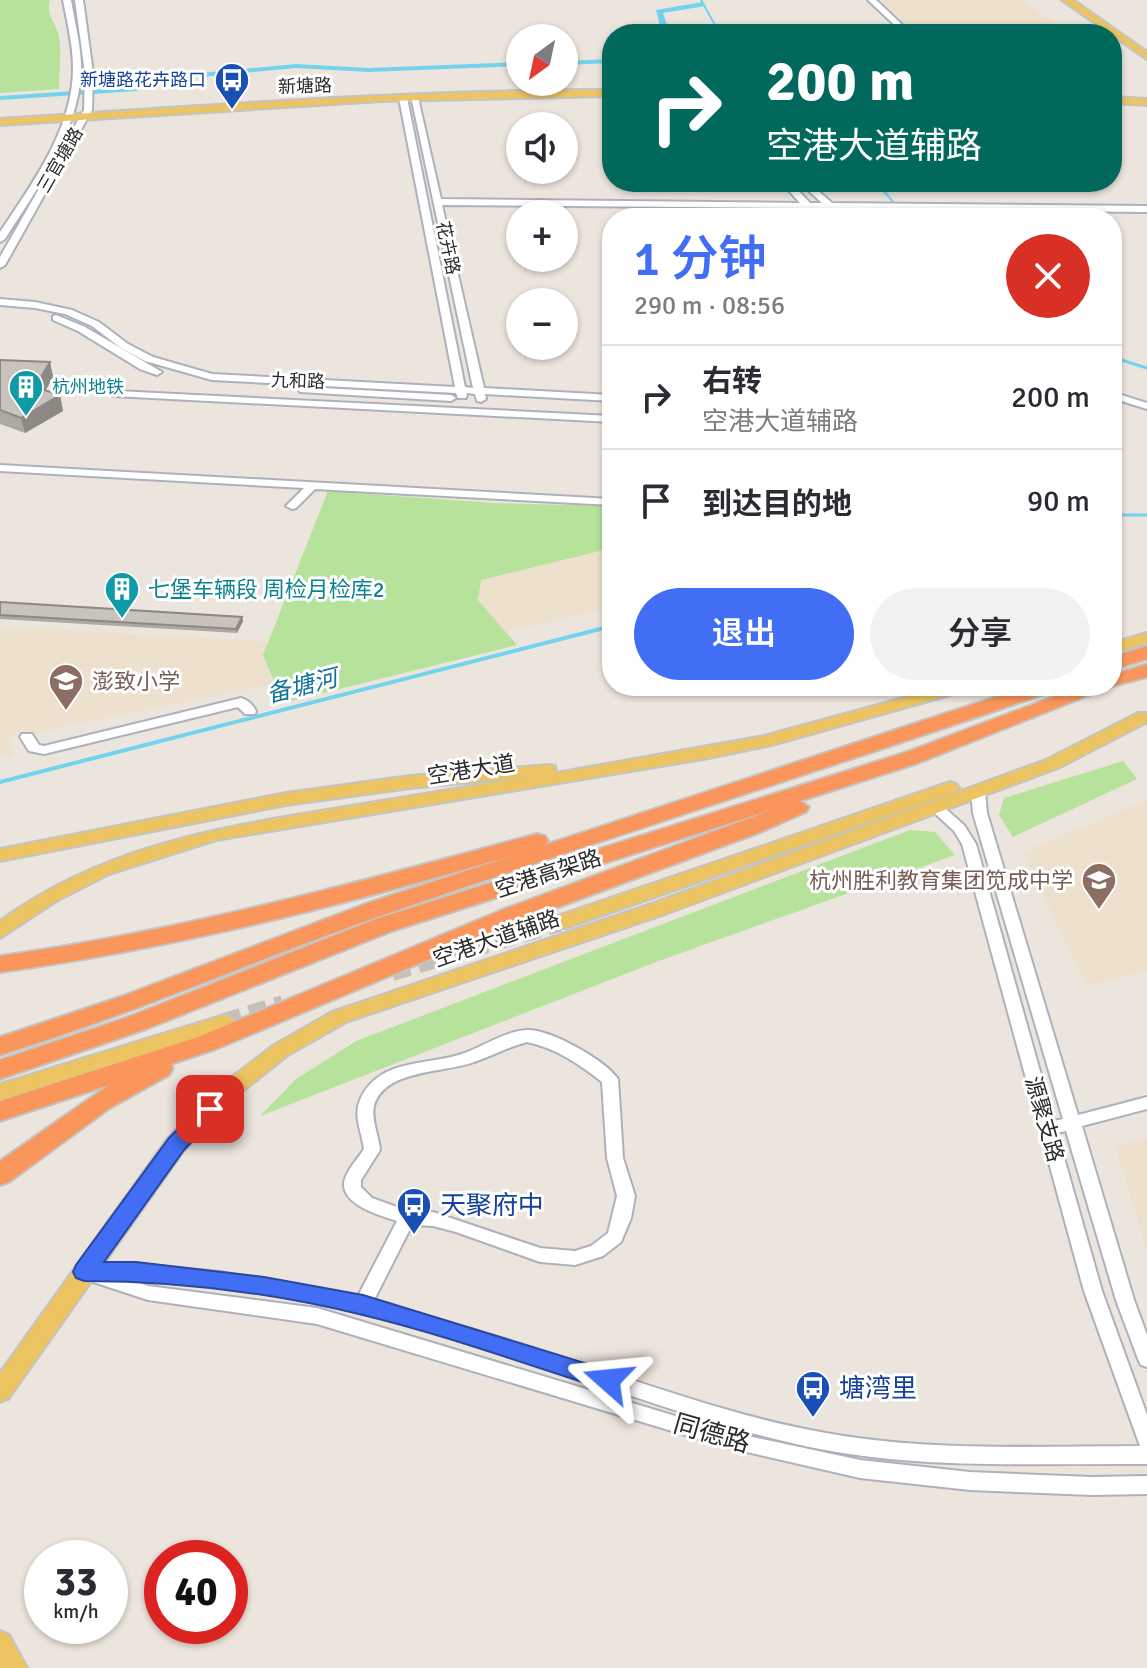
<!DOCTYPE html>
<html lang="zh">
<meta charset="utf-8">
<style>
body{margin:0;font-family:Signika,"Noto Sans SC",sans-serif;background:#f2f2f3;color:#2b2b33;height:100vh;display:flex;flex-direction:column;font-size:30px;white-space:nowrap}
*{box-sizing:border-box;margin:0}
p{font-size:26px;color:#7c7c81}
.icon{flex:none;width:44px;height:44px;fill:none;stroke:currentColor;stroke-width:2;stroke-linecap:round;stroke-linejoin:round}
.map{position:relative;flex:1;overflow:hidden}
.side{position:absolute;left:602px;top:208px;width:520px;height:488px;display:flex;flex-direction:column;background:#fff;border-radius:32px;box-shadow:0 2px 6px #0004}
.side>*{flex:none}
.top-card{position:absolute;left:602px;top:24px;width:520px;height:168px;border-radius:32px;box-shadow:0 2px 6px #0004;background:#00695c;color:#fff;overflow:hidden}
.needle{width:52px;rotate:213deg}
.tools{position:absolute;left:506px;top:24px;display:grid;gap:16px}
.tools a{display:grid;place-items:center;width:72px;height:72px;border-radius:50%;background:#fff;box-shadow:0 2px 6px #0004;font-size:40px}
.speed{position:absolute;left:24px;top:1540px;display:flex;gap:16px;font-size:40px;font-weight:700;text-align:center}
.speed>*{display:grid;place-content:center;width:104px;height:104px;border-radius:50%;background:#fff;box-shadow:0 2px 6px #0004;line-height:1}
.speed small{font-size:20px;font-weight:400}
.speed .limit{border:12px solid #d22;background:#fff;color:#111}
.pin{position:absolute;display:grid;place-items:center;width:68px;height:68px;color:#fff;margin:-34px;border-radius:16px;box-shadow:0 4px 12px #0006}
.me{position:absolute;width:88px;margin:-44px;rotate:288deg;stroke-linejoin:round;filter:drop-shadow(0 0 6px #0008)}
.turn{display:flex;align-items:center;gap:28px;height:168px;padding:0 32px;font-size:36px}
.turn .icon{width:104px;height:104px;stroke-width:2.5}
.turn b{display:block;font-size:56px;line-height:68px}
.round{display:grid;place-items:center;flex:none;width:84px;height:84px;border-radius:42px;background:#f2f2f3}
.headline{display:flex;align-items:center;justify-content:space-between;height:136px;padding:0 32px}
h1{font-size:48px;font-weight:600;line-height:60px;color:#416ef5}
.action{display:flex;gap:16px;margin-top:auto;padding:16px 32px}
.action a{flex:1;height:92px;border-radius:48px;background:#416ef5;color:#fff;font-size:32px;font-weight:600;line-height:92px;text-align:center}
.action a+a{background:#f2f2f3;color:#2b2b33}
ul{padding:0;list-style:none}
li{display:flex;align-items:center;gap:24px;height:104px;padding:0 32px;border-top:2px solid #e1e1e2}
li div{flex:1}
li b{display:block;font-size:30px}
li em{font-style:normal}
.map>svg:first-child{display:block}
.education{fill:#ede1cd}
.green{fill:#b7e29b}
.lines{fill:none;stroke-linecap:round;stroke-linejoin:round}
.stream-far2{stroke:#73d3ec;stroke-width:2}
.stream-far1{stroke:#73d3ec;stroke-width:3}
.stream{stroke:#73d3ec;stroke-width:4}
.canal{fill:#73d3ec;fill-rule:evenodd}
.major-tunnel{stroke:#c5c0b9;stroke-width:18;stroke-dasharray:18 9;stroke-linecap:butt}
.minor-casing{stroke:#aeb1bb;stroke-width:4}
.major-casing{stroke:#c4c4c4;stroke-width:4}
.highway-casing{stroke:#c4c4c4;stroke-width:4}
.minor{fill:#fff;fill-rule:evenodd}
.major{fill:#edc462;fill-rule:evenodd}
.highway{fill:#fa965b;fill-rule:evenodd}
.wall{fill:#aca8a2}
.shaded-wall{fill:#8c8884}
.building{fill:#c8c3bc;stroke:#8c8884;stroke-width:2}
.route{fill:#416ef5;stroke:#2a489f;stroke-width:2}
.labels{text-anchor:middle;stroke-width:6;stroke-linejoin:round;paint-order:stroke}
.far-transit-label{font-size:18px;fill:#164399;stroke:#fff;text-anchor:end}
.far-street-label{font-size:18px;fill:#2b2b2b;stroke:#fff}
.far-culture-label{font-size:18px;fill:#0d838f;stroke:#fff;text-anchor:start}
.culture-label{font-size:22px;fill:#0d838f;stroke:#fff;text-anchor:start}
.education-label{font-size:22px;fill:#785e54;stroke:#fff;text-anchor:start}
.street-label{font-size:22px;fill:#2b2b2b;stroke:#fff}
.water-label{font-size:24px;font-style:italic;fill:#117299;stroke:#fff}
.near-transit-label{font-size:26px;fill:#164399;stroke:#fff;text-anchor:start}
.near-street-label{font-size:26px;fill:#2b2b2b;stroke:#fff}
</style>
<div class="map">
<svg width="1147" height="1668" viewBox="0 0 1147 1668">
<rect width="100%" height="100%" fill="#ece5dd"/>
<!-- education -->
<g class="education">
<path d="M 881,0 L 1023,0 L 1070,34 L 917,34 Z"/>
<path d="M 612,548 L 612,607 L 506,632 L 478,600 L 481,580 Z"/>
<path d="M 0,626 L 269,642 L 263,655 L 274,684 L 8,738 L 14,755 L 0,759 Z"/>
<path d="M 1147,800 L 1147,971 L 1086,986 L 1023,852 Z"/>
<path d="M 1147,1137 L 1147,1251 L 1115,1146 Z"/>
</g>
<!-- green -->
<g class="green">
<path d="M 0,0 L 50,0 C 46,13 53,19 57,30 C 63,46 59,72 59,89 L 0,93 Z"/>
<path d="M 328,491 L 493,503 L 612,506 L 612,548 L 481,580 L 478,600 L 517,645 L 283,703 L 263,655 Z"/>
<path d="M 1123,761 L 1137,779 L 1013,837 L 999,815 L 1004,798 Z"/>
<path d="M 910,830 L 935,832 L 955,855 L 656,962 L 260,1116 L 296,1079 L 356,1041 Z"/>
</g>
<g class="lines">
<!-- stream-far2 -->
<g class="stream-far2">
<path d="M 701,0 L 720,34"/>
<path d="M 876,182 L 907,218"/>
</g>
<!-- stream-far1 -->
<g class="stream-far1">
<path d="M 1112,357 L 1147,368"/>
<path d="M 1112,515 L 1147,515"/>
</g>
<!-- stream -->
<path class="stream" d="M 0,782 L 612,626"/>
<!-- canal -->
<g class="canal">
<path d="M 703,2 L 706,6 L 663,13 L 670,34 L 662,34 L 656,10 Z"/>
<path d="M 612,59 L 612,63 L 564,65 L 564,61 Z"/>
<path d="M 520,62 L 520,66 L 369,72 L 296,68 L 150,82 L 137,91 L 0,100 L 0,96 L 135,87 L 148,78 L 296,64 L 369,68 Z"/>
</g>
<!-- major-tunnel -->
<g class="major-tunnel">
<path d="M 392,972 L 559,923"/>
<path d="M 224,1022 L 283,1004"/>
</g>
<!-- minor casing -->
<g class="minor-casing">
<g id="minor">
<path d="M 63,0 L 71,0 C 75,24 82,49 81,73 C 77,135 37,189 5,239 L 0,242 L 0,232 C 32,184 73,129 73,68 C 73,45 67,22 63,0 Z"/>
<path d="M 75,0 L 83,0 L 93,73 L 92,110 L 5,265 L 0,268 L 0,257 L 84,110 L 85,73 Z"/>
<path d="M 868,0 L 876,0 L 912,34 L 904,34 Z"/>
<path d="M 403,96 L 407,98 L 465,387 L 473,388 L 411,96 L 418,98 L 441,199 L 800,203 L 781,182 L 790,182 L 810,203 L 822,203 L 799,182 L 808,182 L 832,203 L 1147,206 L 1147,212 L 839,209 L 848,218 L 839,218 L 828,208 L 816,208 L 824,218 L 815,218 L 806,208 L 442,205 L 484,388 L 612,395 L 612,401 L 485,394 L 486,399 L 481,402 L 477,401 L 475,394 L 467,393 L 466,398 L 458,398 L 456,393 L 212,380 L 145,361 L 121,348 L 92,326 L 65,314 L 35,308 L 0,305 L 0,299 L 35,302 L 72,310 L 99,322 L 128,344 L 153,357 L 212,374 L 455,387 L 399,98 Z"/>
<path d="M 56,315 L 85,327 L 162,372 L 157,375 L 140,369 L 78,331 L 53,320 L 53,316 Z"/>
<path d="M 304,387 L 451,395 L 456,398 L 451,401 L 300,392 L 299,390 Z"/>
<path d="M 117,391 L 612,416 L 612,422 L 113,396 L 112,394 Z"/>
<path d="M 1112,392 L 1147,403 L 1147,409 L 1112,398 Z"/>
<path d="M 0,465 L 612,499 L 612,505 L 315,489 L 296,508 L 292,509 L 286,506 L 304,488 L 0,471 Z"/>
<path d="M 241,698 C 248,700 253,705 256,711 L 255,714 L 245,714 L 238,707 L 44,754 L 29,751 L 20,737 L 22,734 L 32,734 L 39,745 L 44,746 Z"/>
<path d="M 978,787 L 985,791 L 987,813 L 1078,1115 L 1147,1097 L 1147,1109 L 1082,1126 L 1134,1300 L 1147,1335 L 1147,1367 L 1141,1365 L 1138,1359 L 1116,1300 L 1066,1131 L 1057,1133 L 1102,1291 L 1147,1415 L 1147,1464 C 1029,1463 908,1471 792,1443 C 721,1427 653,1403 584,1380 C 438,1332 287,1284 132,1280 L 148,1286 L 317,1308 L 725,1431 L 860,1460 L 970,1472 L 1092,1477 L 1147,1476 L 1147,1494 L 1092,1495 L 970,1490 L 860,1478 L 725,1447 L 317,1324 L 148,1300 L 78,1277 L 75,1272 L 78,1267 L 84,1265 L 157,1266 L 220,1272 L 281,1282 L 357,1298 L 397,1221 C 379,1215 334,1203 346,1176 C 350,1167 358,1158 364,1149 C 362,1133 353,1116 360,1100 C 379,1058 425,1066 462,1054 C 483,1047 505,1031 527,1030 C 550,1029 605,1060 618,1079 L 623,1158 L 635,1196 L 631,1218 L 621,1242 L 603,1256 L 575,1265 L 540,1262 L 456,1232 L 433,1226 L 412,1225 L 373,1302 C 452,1322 529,1346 605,1371 C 678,1395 751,1420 826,1433 C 930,1452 1036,1446 1140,1446 L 1084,1291 L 962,844 L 954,831 L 927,806 L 929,803 L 939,803 L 964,825 L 976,844 L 1054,1121 L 1063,1119 L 973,813 L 971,791 ZM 527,1042 C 556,1048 579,1064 602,1082 L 607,1158 L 617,1196 L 608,1233 L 591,1246 L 575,1251 L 540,1248 L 433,1212 L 408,1211 L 372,1198 L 361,1187 L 361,1180 L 380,1150 C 379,1136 371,1120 374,1106 C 384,1069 445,1073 474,1062 C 492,1056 508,1047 527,1042 Z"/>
</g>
</g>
<!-- major casing -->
<g class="major-casing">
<g id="major">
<path d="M 1062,0 L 1073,0 L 1147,52 L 1147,59 Z"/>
<path d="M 612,90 L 612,96 L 382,101 L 0,125 L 0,119 C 204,106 407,90 612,90 Z"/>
<path d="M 1112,97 L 1147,99 L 1147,105 L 1112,103 Z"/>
<path d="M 1147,633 L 1147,643 L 1112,653 L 1112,643 Z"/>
<path d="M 947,686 L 973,686 L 971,689 L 772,745 L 703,759 L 216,840 L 109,874 L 58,900 L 0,938 L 0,921 C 99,849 209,829 327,810 C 394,799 460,788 527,777 L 410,788 L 286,805 L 0,861 L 0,849 L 286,793 L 410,776 L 549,765 L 555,766 L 556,773 L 764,736 Z"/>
<path d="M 1138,713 L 1147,713 L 1147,722 L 1058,768 L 665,914 L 346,1022 L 288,1055 L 234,1098 L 184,1150 L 8,1399 L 0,1402 L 0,1373 L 168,1138 L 220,1086 L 274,1045 L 332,1012 L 651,904 L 1046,760 Z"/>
<path d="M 950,782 L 956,784 L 959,788 L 956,792 L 566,928 L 552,928 L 550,923 L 552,918 Z"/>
<path d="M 224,1015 L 231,1017 L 234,1022 L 231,1027 L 0,1100 L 0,1084 Z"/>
<path d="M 0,1631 L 9,1635 L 27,1668 L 0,1668 Z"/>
</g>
</g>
<!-- highway casing -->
<g class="highway-casing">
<g id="highway">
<path d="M 1147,646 L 1147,659 L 1112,670 L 1112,657 Z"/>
<path d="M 1147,664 L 1147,677 L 1109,687 L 918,763 L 800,801 L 809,807 L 806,812 L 758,833 L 518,922 L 216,1049 L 171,1064 L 173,1068 L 169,1075 L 110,1108 L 9,1182 L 0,1185 L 0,1161 L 109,1085 L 0,1121 L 0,1101 L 198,1037 L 502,910 L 777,808 L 392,931 L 146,1029 L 0,1079 L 0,1060 L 128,1017 L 376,919 L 904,753 L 1082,686 L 1112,686 L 1112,675 Z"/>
<path d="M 1029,686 L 1059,686 L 1056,690 C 833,767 608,837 386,914 C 256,959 131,1015 0,1055 L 0,1037 L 123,996 L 368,903 Z"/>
<path d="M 537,834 L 545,836 L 548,841 L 545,846 C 367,899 184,947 0,972 L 0,956 C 182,931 360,882 537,834 Z"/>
</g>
</g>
<!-- minor -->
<use href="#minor" class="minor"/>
<!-- major -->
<use href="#major" class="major"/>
<!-- highway -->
<use href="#highway" class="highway"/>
</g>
<!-- wall -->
<g class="wall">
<path d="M 0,360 L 50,362 L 53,377 L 46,390 L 60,395 L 63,411 L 25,433 L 0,424 Z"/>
<path d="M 0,602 L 242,617 L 243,621 L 237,633 L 0,619 Z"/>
</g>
<!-- shaded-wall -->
<g class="shaded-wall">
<path d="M 50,362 L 53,377 L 38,403 L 35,387 Z"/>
<path d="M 60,395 L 63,411 L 25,433 L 21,418 Z"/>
<path d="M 242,617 L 243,621 L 237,633 L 236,629 Z"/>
</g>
<!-- building -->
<g class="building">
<path d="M 0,360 L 50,362 L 35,387 L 60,395 L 21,418 L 0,410 Z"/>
<path d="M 0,602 L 242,617 L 236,629 L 0,615 Z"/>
</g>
<!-- route -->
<path class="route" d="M 210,1101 L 217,1104 L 221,1109 L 217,1115 L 184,1150 L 104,1262 L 136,1262 L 264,1277 L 363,1295 L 617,1373 L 620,1380 L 617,1387 L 608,1390 C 527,1365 446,1335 363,1315 C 273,1293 176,1281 84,1281 L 76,1278 L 73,1272 L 76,1265 L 169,1138 L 203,1104 Z"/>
<!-- icons -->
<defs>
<g id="bus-pin" transform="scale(1.8)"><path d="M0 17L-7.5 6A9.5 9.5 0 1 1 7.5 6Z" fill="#1a4fb4" stroke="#fff"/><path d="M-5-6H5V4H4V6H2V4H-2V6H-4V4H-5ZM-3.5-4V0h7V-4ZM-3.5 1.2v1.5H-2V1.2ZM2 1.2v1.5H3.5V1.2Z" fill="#fff"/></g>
<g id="building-pin" transform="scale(1.8)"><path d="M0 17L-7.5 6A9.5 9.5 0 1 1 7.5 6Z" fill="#0f9aa8" stroke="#fff"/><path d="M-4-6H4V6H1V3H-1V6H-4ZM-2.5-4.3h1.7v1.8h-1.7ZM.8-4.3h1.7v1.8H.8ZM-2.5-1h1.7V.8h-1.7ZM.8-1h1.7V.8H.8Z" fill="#fff"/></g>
<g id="school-pin" transform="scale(1.8)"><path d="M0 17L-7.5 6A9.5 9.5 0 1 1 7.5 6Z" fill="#8d6e63" stroke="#fff"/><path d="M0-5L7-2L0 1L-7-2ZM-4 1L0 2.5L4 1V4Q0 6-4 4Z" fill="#fff"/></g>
</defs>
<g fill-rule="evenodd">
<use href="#bus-pin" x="232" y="80"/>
<use href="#building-pin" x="26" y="387"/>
<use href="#building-pin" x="122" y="589"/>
<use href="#school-pin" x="66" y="681"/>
<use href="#school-pin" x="1099" y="880"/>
<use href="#bus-pin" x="414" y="1205"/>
<use href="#bus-pin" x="813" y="1388"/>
</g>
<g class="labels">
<!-- far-transit labels -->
<g class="far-transit-label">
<text x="206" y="86">新塘路花卉路口</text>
</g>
<!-- far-street labels -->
<g class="far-street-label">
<text transform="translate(305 86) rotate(-2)" y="6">新塘路</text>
<text transform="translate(60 160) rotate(-60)" y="6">三官塘路</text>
<text transform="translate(448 248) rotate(78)" y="6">花卉路</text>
<text transform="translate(298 381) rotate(2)" y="6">九和路</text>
</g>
<!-- far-culture labels -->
<g class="far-culture-label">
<text x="52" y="393">杭州地铁</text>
</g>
<!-- culture labels -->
<g class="culture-label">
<text x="148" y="597">七堡车辆段 周检月检库2</text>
</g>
<!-- education labels -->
<g class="education-label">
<text x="92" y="689">澎致小学</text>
<text x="1073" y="888" text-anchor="end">杭州胜利教育集团笕成中学</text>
</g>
<!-- street labels -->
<g class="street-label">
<text transform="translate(471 769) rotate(-9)" y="8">空港大道</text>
<text transform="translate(548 873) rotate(-18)" y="8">空港高架路</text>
<text transform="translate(496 938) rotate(-19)" y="8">空港大道辅路</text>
<text transform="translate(1045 1119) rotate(74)" y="8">源聚支路</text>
</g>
<!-- water labels -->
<g class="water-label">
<text transform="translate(302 686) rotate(-14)" y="8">备塘河</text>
</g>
<!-- near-transit labels -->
<g class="near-transit-label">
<text x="440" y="1214">天聚府中</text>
<text x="839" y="1397">塘湾里</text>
</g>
<!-- near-street labels -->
<g class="near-street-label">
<text transform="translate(712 1433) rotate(16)" y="9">同德路</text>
</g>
</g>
</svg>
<div class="tools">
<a><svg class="needle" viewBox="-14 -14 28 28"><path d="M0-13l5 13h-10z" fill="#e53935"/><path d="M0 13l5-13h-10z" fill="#7c7c81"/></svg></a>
<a><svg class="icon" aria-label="sound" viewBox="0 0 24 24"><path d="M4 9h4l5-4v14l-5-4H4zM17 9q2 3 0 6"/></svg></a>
<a>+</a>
<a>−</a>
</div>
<div class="speed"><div>33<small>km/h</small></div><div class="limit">40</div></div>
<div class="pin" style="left:210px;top:1109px;background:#d93025"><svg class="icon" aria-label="arrive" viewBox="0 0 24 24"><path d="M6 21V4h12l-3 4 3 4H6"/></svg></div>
<svg class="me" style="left:608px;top:1380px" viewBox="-20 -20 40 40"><path d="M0-17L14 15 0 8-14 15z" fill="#416ef5" stroke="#fff" stroke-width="4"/></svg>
<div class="top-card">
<div class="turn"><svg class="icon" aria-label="right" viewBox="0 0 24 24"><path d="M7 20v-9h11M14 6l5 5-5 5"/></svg><div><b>200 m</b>空港大道辅路</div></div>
</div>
<section class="side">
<div class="headline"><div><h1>1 分钟</h1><p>290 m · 08:56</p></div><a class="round" style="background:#d93025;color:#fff"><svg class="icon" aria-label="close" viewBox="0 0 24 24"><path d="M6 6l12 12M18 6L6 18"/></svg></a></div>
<ul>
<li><svg class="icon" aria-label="right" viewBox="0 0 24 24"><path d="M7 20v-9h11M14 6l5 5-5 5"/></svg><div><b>右转</b><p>空港大道辅路</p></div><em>200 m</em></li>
<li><svg class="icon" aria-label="arrive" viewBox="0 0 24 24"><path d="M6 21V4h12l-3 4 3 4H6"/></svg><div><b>到达目的地</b></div><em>90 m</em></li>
</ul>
<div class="action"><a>退出</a><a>分享</a></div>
</section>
</div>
